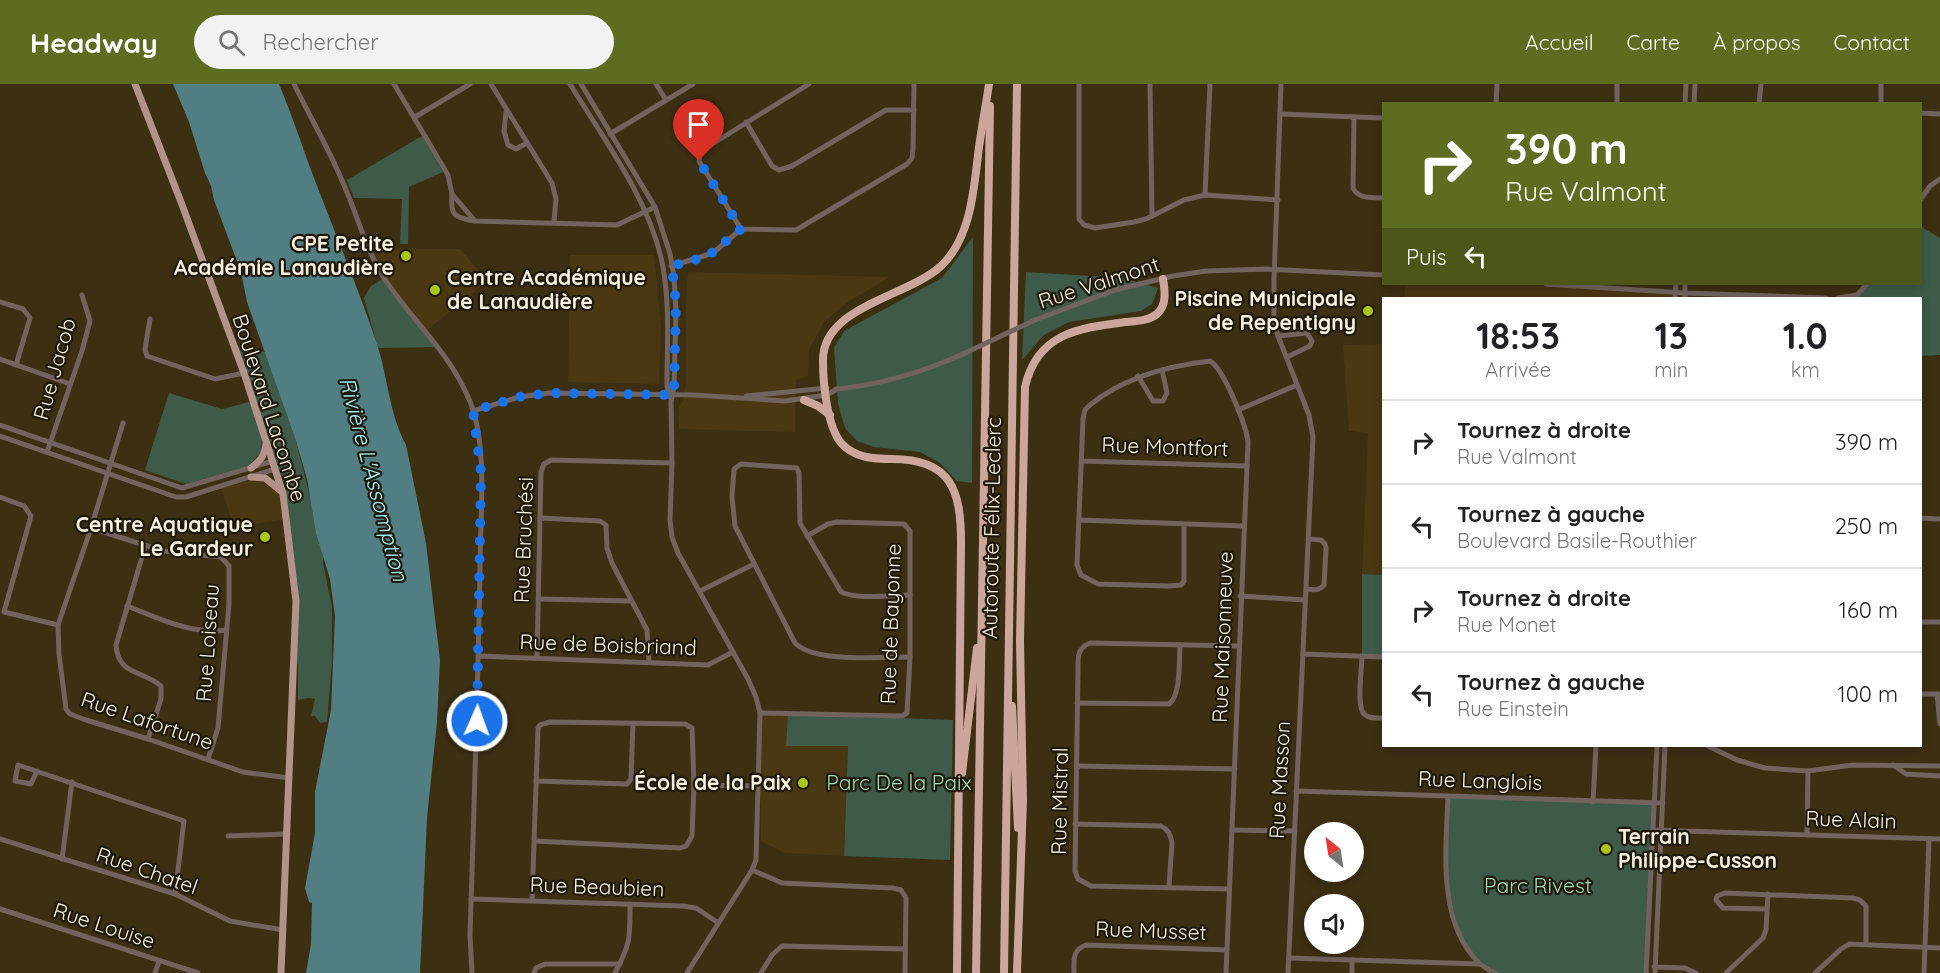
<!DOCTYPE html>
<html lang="fr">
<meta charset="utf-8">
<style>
body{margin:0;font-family:Quicksand,sans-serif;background:#f2f2f2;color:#202124;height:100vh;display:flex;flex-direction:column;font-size:22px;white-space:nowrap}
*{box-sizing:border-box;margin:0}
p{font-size:20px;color:#757577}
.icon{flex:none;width:33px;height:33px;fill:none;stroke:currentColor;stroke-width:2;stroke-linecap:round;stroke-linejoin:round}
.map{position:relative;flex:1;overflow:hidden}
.side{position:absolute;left:1382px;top:213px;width:540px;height:450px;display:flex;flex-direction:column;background:#fff;border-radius:0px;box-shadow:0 3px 9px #0003}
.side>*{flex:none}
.hud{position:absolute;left:1382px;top:18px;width:540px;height:183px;border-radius:0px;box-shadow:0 3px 9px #0003;background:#5e6c1f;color:#fff;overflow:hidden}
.needle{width:39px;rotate:330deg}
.tools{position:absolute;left:1304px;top:738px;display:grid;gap:12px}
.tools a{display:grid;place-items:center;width:60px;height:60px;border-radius:50%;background:#fff;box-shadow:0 3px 9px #0003;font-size:30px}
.pin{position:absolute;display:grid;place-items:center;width:51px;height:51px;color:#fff;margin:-62px -26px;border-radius:50% 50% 50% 0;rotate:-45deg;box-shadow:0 0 6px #0007}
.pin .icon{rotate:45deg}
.me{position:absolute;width:66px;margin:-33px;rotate:2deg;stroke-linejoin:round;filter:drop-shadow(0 0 4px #0008)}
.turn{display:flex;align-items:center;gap:21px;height:126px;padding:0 24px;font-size:27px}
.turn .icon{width:78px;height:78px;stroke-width:2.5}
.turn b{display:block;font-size:42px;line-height:51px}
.then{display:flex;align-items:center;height:57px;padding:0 24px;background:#0003;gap:12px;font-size:22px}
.eta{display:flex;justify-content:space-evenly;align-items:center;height:102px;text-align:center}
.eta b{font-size:36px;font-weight:700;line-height:42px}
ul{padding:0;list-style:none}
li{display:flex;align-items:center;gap:18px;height:84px;padding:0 24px;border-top:2px solid #e0e0e0}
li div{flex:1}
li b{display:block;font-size:22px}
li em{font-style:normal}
header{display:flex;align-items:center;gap:36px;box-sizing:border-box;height:84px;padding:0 30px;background:#5e6c1f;color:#fff}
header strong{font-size:28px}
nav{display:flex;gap:33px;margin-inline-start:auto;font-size:21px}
.search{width:420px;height:54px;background:#f2f2f2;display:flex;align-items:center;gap:15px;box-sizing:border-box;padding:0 21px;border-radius:33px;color:#757577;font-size:22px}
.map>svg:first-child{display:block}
.built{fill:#4a3813}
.green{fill:#3d5b48}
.water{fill:#517e82}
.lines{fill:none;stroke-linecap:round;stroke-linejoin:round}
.minor{stroke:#73635e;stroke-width:5}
.major{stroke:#b39389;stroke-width:7}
.highway{stroke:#cca69a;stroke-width:8}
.minor-bridge{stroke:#73635e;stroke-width:5}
.route{stroke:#1a73e8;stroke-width:10;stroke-dasharray:0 18}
.poi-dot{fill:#aac719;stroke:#1f180c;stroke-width:2}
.labels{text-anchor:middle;stroke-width:4.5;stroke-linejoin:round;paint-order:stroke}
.poi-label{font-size:21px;font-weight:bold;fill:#faf1e0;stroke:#1f180c;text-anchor:end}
.street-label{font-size:21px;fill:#faf1e0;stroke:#1f180c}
.park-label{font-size:21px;fill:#a0dbb6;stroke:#1f180c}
.water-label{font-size:22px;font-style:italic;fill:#a2f3fa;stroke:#1f180c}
</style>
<header>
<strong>Headway</strong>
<div class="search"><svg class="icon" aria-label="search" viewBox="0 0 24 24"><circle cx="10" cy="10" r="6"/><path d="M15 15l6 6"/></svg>Rechercher</div>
<nav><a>Accueil</a><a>Carte</a><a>À propos</a><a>Contact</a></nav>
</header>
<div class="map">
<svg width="1940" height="889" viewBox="0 0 1940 889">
<rect width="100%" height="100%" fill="#3d2f12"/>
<!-- built -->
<g class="built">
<path d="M 369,164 L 460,165 L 488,197 L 426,247 L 384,194 Z"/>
<path d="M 570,171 L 654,171 L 661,242 L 659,300 L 568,298 Z"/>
<path d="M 688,188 L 890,193 L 848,218 L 824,238 L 809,266 L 808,292 L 796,296 L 795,348 L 679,345 L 679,322 L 683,318 L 686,299 L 686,216 Z"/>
<path d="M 1405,200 L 1546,200 L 1675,209 L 1675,214 L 1405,214 Z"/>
<path d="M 1383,260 L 1383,491 L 1362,490 L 1368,349 L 1349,347 L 1343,261 Z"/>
<path d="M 253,396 L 271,401 L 278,410 L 287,435 L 234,443 L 221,404 Z"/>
<path d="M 760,629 L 788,630 L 787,662 L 848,662 L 844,772 L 785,769 L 761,757 Z"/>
</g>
<!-- green -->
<g class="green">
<path d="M 422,52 L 443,88 L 409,103 L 408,160 L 400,160 L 402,115 L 354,114 L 347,96 Z"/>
<path d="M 1920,142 L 1940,154 L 1940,271 L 1920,272 L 1920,214 L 1851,214 L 1867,200 L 1920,200 Z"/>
<path d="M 973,153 L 972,399 L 957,397 L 940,379 L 920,368 L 874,363 L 857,357 L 845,344 L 838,320 L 834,264 L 844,247 L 942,194 Z"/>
<path d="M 1026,188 L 1123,194 L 1158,204 L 1152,220 L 1141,227 L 1069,238 L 1044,251 L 1022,276 Z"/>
<path d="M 384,194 L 439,263 L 378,264 L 364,214 L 371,202 Z"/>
<path d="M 230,260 L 265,268 L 296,357 L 323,465 L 323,479 L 332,523 L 332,577 L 327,638 L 320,639 L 315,632 L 311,632 L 315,615 L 308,614 L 298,616 L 298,580 L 295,580 L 296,517 L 287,435 L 262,350 L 261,368 L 248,382 L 186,400 L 145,386 L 169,309 L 222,325 L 253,317 Z"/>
<path d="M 1362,490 L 1383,491 L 1383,572 L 1362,572 Z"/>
<path d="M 788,630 L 953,636 L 950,776 L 844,772 L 848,662 L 786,662 Z"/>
<path d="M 1448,712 L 1654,719 L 1646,889 L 1494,889 L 1474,872 L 1459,847 L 1445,791 Z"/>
</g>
<!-- water -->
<path class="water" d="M 173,0 L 279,0 C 292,31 302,62 314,94 C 335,149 358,204 377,260 C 388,294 389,329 406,361 L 426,459 L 440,576 L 437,638 L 427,734 L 420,889 L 306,889 L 311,860 L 312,819 L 309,818 L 305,804 L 315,749 L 315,708 L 331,626 L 335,532 L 330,495 L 316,449 L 307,395 L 296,357 L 247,218 L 241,188 L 214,116 L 211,102 L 205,89 L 189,38 Z"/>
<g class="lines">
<!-- minor -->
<g class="minor">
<path d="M 294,0 C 311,35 332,70 346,106 C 359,136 366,166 384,194 C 412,237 452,270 471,320 C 488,366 480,434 480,483 C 478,605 474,728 470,851 L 472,889"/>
<path d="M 394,0 L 448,91 L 452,110 L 475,137 L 617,141 L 655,123"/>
<path d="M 491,0 L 552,99 L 556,115 L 554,138"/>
<path d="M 570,0 C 604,56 651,117 663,183 C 670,222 667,263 667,302 L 670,313"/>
<path d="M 581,0 L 655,123 L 670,170 L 674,193 L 676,228 L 674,303 L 671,318 L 672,379 L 670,436 L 672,453 L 678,469 L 748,595 L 756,613 L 760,629 L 756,776 L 752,786 L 687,889"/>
<path d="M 656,0 L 666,16"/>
<path d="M 809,0 L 701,67 L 699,77 L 741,145 L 796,146 L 907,80 L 912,74 L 913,65 L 914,0"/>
<path d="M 1079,0 L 1079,135 L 1084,141 L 1095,144 L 1134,138 L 1146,135 L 1184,116 L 1205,111 L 1278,116"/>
<path d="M 1150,0 L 1152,132"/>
<path d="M 1281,0 L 1274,196 L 1274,238 L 1278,252 L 1309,331 L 1313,353 L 1288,889"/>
<path d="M 1496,20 L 1497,0"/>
<path d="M 1617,20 L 1617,0"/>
<path d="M 1685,20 L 1686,0"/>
<path d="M 1694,20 L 1695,0"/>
<path d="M 1759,20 L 1761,0"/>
<path d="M 1881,20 L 1881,0"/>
<path d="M 506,28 L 504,47 L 508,61 L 516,65 L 527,59"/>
<path d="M 1920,29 L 1940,30"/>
<path d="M 1280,30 L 1383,34"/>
<path d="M 415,33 L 470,0"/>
<path d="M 1354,33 L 1353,104 C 1359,116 1372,113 1383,114"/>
<path d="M 746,38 L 772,82 L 779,86 L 792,82 L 886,26 L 914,26"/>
<path d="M 610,50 L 693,0"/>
<path d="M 452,110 C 450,131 454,134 475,137"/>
<path d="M 1205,111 L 1210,0"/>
<path d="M 1920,116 L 1930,102 L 1940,95"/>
<path d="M 671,182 L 713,169 L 741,145"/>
<path d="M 1546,200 L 1685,209 L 1826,214"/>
<path d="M 1675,214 L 1676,200"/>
<path d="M 1685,214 L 1685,200"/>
<path d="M 1838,214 L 1857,211 L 1867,200"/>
<path d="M 0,218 L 23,225 L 30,234 L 16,281"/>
<path d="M 150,235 L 145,265 L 147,272 L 215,295 L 244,289"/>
<path d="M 1035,236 L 1115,206 L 1173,192 L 1206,187 L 1267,185 L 1383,191"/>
<path d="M 1278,252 L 1307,249 L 1312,257 L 1310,262 L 1287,273"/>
<path d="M 0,275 L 70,300"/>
<path d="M 1138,292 L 1153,317 L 1163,317 L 1167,309 L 1162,286"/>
<path d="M 836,305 C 880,301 923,288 963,270"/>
<path d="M 746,312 L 827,304"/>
<path d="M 1238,326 L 1297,301"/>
<path d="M 473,327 L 519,313 L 550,309 L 694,311 L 785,317 L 827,311 L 837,305"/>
<path d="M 123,339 L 91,444 L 58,541 L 59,570 L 66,625 L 70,630 L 86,636 L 148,655 L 243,688 L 290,694"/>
<path d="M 0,341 L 182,404 L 273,377"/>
<path d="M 0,352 L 176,413 L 186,413 L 275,385"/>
<path d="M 47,368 L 82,267 L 90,237 L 82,211"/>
<path d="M 1082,377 L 1247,382"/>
<path d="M 0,413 L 24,422 L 31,432 L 4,528 L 58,541"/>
<path d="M 540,434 L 600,437 L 606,441 L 607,464 L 612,479 L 647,546 L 649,578"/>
<path d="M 1920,434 L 1940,435"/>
<path d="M 1079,436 L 1244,442"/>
<path d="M 1184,441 L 1184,497 L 1181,501 L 1168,502 L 1098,500 L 1081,491 L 1077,481 L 1083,335 L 1085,326 L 1090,321 C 1124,293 1167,282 1210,277 C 1224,285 1246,341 1248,358 L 1226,889"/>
<path d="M 91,444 L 163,467 L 221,473 L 229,482 L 229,520 L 218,644 L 208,675"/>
<path d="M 145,463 L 116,561 C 118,592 143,586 161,602 L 161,615 L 148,655"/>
<path d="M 1307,505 C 1313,506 1319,507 1324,501 L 1326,464 L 1325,460 L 1321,456 L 1309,455"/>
<path d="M 700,507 L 754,480"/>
<path d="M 1240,512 L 1305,516"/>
<path d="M 539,515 L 631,517"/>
<path d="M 127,522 C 158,534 192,551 226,546"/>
<path d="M 1920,538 L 1940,538"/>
<path d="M 1303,570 L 1383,573"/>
<path d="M 479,572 L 708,581 L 733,568"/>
<path d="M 1362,572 C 1362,584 1356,622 1364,630 C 1369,635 1377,634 1383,634"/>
<path d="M 910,573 C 882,573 814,579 795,559 L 735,442 L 732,413 L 734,385 L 741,380 L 797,384 L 799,389 L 800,439 L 841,508 C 858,516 891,511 910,511"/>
<path d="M 537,574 L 541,388 L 544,380 L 551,376 L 672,379"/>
<path d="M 1920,610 L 1938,610"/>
<path d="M 1937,610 L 1940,640"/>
<path d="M 1077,619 L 1169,620 C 1181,612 1179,576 1180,561"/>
<path d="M 760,629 L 902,632 L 907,629 L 910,573 L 910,447 L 904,440 L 837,438 L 828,440 L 807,452"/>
<path d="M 1708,662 L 1737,676 L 1765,684 L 1808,687 L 1853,681 L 1940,682"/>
<path d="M 1893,681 L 1906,690 L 1940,692"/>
<path d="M 1077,682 L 1235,685"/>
<path d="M 37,687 L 31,700 L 15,697 L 18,681 L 184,737 L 175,810"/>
<path d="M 536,697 L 627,700 L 631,695 L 633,639"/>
<path d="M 694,701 L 758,702"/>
<path d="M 1296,707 L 1663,719"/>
<path d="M 1448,712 C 1446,765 1437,838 1479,879 C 1483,883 1489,886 1495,889"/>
<path d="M 1593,718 L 1596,662"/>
<path d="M 1075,740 L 1161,742 C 1168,745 1171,751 1172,759 L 1169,802"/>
<path d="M 1232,746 L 1295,747"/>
<path d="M 1653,746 L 1940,755"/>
<path d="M 1807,751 L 1808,687"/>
<path d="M 228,752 L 288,750"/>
<path d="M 0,755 L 175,810 L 230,837 L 283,846"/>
<path d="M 62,775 L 72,698"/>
<path d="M 752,786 L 782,799 L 893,804 L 901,806 L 906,814 L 905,889"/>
<path d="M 1229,805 L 1091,802 L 1078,795 L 1075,787 L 1078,586 C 1078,574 1077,564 1090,559 L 1239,562"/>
<path d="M 471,815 L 683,822 L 696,824 L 717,838"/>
<path d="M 532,817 C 534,759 536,702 538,644 L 540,641 L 550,638 L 685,640 L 692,644 L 694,701 L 692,752 L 686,762 L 680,764 L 534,757"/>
<path d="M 0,825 L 198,889"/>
<path d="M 1766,825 L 1723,824 L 1716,816 L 1717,812 L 1725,809 L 1853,814 L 1860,816 L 1866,822 L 1866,859"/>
<path d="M 1289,874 L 1479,880"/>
<path d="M 1654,883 L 1685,884 L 1696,889"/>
<path d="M 155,889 L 159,877"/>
<path d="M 534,889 L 536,884 L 545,880 L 620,880"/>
<path d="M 615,889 C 631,859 630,853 630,820"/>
<path d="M 761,889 L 772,871 L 782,862 L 905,865"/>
<path d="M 1074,889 C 1074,876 1072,866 1086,861 L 1227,866"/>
<path d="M 1352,889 L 1352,876"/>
<path d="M 1646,889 L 1657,662"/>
<path d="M 1655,889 L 1665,662"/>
<path d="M 1726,889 L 1763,854 L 1766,846 L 1768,810"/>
<path d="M 1815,889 L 1841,865 L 1849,860 L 1940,864"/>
<path d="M 1924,889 L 1929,755"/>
</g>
<!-- major -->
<g class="major">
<path d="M 135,0 L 181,118 L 244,289 L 283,410 L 296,517 L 281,889"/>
<path d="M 251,384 C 260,377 265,372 266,359"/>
<path d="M 251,393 L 265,394 L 281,407"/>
</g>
<!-- highway -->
<g class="highway">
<path d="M 804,316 L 818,322 L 830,331"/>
<path d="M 1012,622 L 1018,744"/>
<path d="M 962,689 L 977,564"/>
<path d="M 957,889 L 961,459 C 961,407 952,375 892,375 C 874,375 855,374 842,360 C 827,344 823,298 823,277 C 822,222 908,213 941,182 C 972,153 974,102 979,63 C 982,42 986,21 989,0"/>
<path d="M 976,889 L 990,22"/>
<path d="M 1004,889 L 1017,0"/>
<path d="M 1017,889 L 1023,716 L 1020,557 L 1025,303 C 1037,249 1079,244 1125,238 C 1136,237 1148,237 1157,230 C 1167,221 1165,207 1163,195"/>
</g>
<!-- minor-bridge -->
<path class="minor-bridge" d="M 963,270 L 1035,236"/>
</g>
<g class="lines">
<!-- route -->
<path class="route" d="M 477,637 L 481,388 L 473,327 L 519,313 L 550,309 L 672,311 L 674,303 L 676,220 L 672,182 L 708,172 L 741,145 L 699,77"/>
</g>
<!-- markers -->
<g class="poi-dot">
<circle cx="406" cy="172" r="6"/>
<circle cx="435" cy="206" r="6"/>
<circle cx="1368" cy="227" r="6"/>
<circle cx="265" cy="453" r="6"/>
<circle cx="803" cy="699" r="6"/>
<circle cx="1606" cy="765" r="6"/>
</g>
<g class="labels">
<!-- poi labels -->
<g class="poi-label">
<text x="394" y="167">CPE Petite<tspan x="394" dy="24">Académie Lanaudière</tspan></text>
<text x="447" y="201" text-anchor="start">Centre Académique<tspan x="447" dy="24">de Lanaudière</tspan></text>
<text x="1356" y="222">Piscine Municipale<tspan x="1356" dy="24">de Repentigny</tspan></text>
<text x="253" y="448">Centre Aquatique<tspan x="253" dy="24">Le Gardeur</tspan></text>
<text x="791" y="706">École de la Paix</text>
<text x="1618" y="760" text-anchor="start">Terrain<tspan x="1618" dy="24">Philippe-Cusson</tspan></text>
</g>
<!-- street labels -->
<g class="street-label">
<text transform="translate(1099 199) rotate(-18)" y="7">Rue Valmont</text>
<text transform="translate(55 285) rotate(-74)" y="7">Rue Jacob</text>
<text transform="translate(269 324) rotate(72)" y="7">Boulevard Lacombe</text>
<text transform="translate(1165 363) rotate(2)" y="7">Rue Montfort</text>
<text transform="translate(992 444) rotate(-89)" y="7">Autoroute Félix-Leclerc</text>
<text transform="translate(524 456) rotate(-88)" y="7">Rue Bruchési</text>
<text transform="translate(891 540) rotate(-88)" y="7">Rue de Bayonne</text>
<text transform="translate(1223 553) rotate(-88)" y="7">Rue Maisonneuve</text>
<text transform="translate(208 559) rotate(-86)" y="7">Rue Loiseau</text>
<text transform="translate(608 561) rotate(2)" y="7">Rue de Boisbriand</text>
<text transform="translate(147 637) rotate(19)" y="7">Rue Lafortune</text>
<text transform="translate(1280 696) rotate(-87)" y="7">Rue Masson</text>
<text transform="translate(1480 697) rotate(2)" y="7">Rue Langlois</text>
<text transform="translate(1060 717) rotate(-89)" y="7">Rue Mistral</text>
<text transform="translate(1851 736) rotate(2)" y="7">Rue Alain</text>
<text transform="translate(147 787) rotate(19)" y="7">Rue Chatel</text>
<text transform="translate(597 803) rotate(2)" y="7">Rue Beaubien</text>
<text transform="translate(104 842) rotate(18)" y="7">Rue Louise</text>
<text transform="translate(1151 847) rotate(2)" y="7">Rue Musset</text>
</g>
<!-- park labels -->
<g class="park-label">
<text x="899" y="706">Parc De la Paix</text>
<text x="1538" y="809">Parc Rivest</text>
</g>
<!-- water labels -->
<g class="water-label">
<text transform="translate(374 395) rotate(75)" y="8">Rivière L'Assomption</text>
</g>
</g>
</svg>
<div class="tools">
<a><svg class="needle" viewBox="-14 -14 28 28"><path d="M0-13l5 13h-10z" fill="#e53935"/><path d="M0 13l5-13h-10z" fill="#757577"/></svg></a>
<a><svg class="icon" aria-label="sound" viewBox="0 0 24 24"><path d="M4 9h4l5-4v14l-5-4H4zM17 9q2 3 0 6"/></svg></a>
</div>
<div class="pin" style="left:699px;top:77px;background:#d93025"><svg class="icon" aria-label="arrive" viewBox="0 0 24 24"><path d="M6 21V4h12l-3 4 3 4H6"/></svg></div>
<svg class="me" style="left:477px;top:637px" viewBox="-20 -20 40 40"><circle r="17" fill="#1a73e8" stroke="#fff" stroke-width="3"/><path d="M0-11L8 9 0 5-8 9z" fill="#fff"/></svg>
<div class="hud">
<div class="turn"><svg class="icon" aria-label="right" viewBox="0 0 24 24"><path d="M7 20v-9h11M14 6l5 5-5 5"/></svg><div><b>390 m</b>Rue Valmont</div></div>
<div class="then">Puis<svg class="icon" aria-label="left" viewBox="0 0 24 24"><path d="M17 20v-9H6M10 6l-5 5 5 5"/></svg></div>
</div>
<section class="side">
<div class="eta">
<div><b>18:53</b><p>Arrivée</p></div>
<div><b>13</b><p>min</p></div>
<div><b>1.0</b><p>km</p></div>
</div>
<ul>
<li><svg class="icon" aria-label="right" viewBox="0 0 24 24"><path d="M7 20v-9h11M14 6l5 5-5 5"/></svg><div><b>Tournez à droite</b><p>Rue Valmont</p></div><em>390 m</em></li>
<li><svg class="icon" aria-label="left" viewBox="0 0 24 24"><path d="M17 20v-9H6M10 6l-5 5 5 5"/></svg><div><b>Tournez à gauche</b><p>Boulevard Basile-Routhier</p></div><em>250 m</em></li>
<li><svg class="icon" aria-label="right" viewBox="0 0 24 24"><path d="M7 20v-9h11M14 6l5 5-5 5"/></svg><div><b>Tournez à droite</b><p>Rue Monet</p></div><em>160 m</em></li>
<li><svg class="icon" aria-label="left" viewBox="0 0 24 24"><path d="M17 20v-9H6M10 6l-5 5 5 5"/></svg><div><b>Tournez à gauche</b><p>Rue Einstein</p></div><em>100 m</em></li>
</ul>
</section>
</div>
